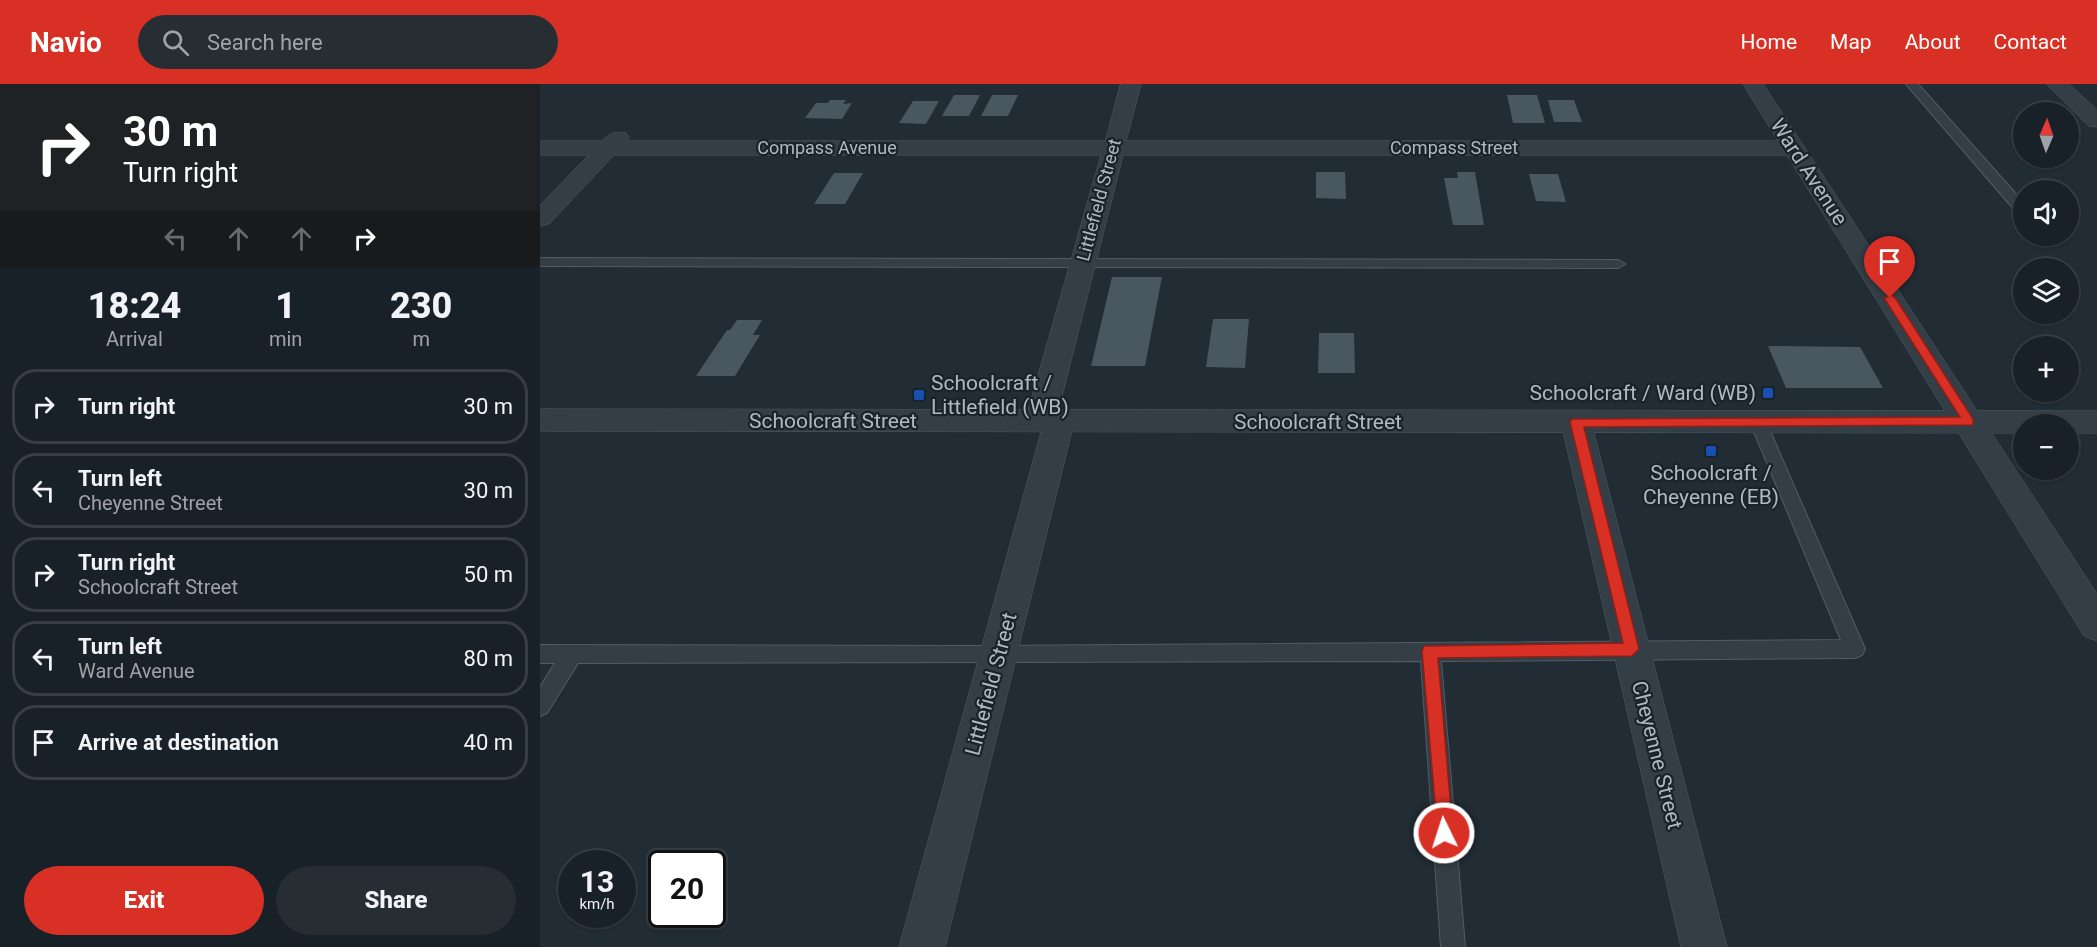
<!DOCTYPE html>
<meta charset="utf-8">
<style>
body{margin:0;font-family:Roboto,sans-serif;background:#262e34;color:#f1f3f6;height:100vh;display:flex;flex-direction:column;font-size:22px;white-space:nowrap}
*{box-sizing:border-box;margin:0}
p{font-size:20px;color:#9fa3a8}
.icon{flex:none;width:33px;height:33px;fill:none;stroke:currentColor;stroke-width:2;stroke-linecap:round;stroke-linejoin:round}
.map{position:relative;flex:1;overflow:hidden}
.sheet{display:flex;flex-direction:column;background:#192128;width:540px}
.sheet>*{flex:none}
.top-card{background:#202124;color:#fff;overflow:hidden}
.needle{width:39px;rotate:2deg}
.tools{position:absolute;left:1473px;top:18px;display:grid;gap:12px}
.tools a{display:grid;place-items:center;width:66px;height:66px;border-radius:50%;background:#192128;box-shadow:0 2px 4px #0004,0 0 0 2px #373e45;font-size:30px}
.speed{position:absolute;left:18px;top:766px;display:flex;gap:12px;font-size:30px;font-weight:700;text-align:center}
.speed>*{display:grid;place-content:center;width:78px;height:78px;border-radius:50%;background:#192128;box-shadow:0 2px 4px #0004,0 0 0 2px #373e45;line-height:1}
.speed small{font-size:15px;font-weight:400}
.speed .limit{border:3px solid #111;border-radius:9px;background:#fff;color:#111}
.pin{position:absolute;display:grid;place-items:center;width:51px;height:51px;color:#fff;margin:-62px -26px;border-radius:50% 50% 50% 0;rotate:-45deg;box-shadow:0 0 6px #0007}
.pin .icon{rotate:45deg}
.me{position:absolute;width:66px;margin:-33px;rotate:356deg;stroke-linejoin:round;filter:drop-shadow(0 0 4px #0008)}
.turn{display:flex;align-items:center;gap:21px;height:126px;padding:0 24px;font-size:27px}
.turn .icon{width:78px;height:78px;stroke-width:2.5}
.turn b{display:block;font-size:42px;line-height:51px}
.lanes{display:flex;align-items:center;height:57px;padding:0 24px;background:#0003;justify-content:center;gap:30px;direction:ltr}
.lanes .off{opacity:.35}
.eta{display:flex;justify-content:space-evenly;align-items:center;height:102px;text-align:center}
.eta b{font-size:36px;font-weight:800;line-height:42px}
.action{display:flex;gap:12px;margin-top:auto;padding:12px 24px}
.action a{flex:1;height:69px;border-radius:36px;background:#d93025;color:#fff;font-size:24px;font-weight:800;line-height:69px;text-align:center}
.action a+a{background:#262e34;color:#f1f3f6}
ul{padding:0;list-style:none}
li{display:flex;align-items:center;gap:18px;height:75px;margin:0 12px 9px;padding:0 12px;border:3px solid #373e45;border-radius:24px}
li div{flex:1}
li b{display:block;font-size:22px}
li em{font-style:normal}
header{display:flex;align-items:center;gap:36px;box-sizing:border-box;height:84px;padding:0 30px;background:#d93025;color:#fff}
header strong{font-size:28px}
nav{display:flex;gap:33px;margin-inline-start:auto;font-size:21px}
.search{width:420px;height:54px;background:#262e34;display:flex;align-items:center;gap:15px;box-sizing:border-box;padding:0 21px;border-radius:33px;color:#9fa3a8;font-size:22px}
main{display:flex;flex:1;min-height:0}
.map>svg:first-child{display:block}
.building{fill:#495761}
.lines{fill:none;stroke-linecap:round;stroke-linejoin:round}
.service-casing{stroke:#515c63;stroke-width:2}
.minor-casing{stroke:#515c63;stroke-width:1}
.tertiary-casing{stroke:#515c63;stroke-width:1}
.service{fill:#343e46;fill-rule:evenodd}
.minor{fill:#343e46;fill-rule:evenodd}
.tertiary{fill:#343e46;fill-rule:evenodd}
.route{fill:#d93025;stroke:#8d1f18;stroke-width:1.5}
.transit-dot{fill:#1a4fb4;stroke:#19232a;stroke-width:2}
.labels{text-anchor:middle;stroke-width:4.5;stroke-linejoin:round;paint-order:stroke}
.far-street-label{font-size:18px;fill:#aeb9c2;stroke:#19232a}
.street-label{font-size:21px;fill:#aeb9c2;stroke:#19232a}
.poi-label{font-size:21px;fill:#aeb9c2;stroke:#19232a;text-anchor:start}
</style>
<header>
<strong>Navio</strong>
<div class="search"><svg class="icon" aria-label="search" viewBox="0 0 24 24"><circle cx="10" cy="10" r="6"/><path d="M15 15l6 6"/></svg>Search here</div>
<nav><a>Home</a><a>Map</a><a>About</a><a>Contact</a></nav>
</header>
<main>
<section class="sheet">
<div class="top-card">
<div class="turn"><svg class="icon" aria-label="right" viewBox="0 0 24 24"><path d="M7 20v-9h11M14 6l5 5-5 5"/></svg><div><b>30 m</b>Turn right</div></div>
<div class="lanes"><svg class="icon off" aria-label="left" viewBox="0 0 24 24"><path d="M17 20v-9H6M10 6l-5 5 5 5"/></svg><svg class="icon off" aria-label="ahead" viewBox="0 0 24 24"><path d="M12 20V5M6 11l6-6 6 6"/></svg><svg class="icon off" aria-label="ahead" viewBox="0 0 24 24"><path d="M12 20V5M6 11l6-6 6 6"/></svg><svg class="icon" aria-label="right" viewBox="0 0 24 24"><path d="M7 20v-9h11M14 6l5 5-5 5"/></svg></div>
</div>
<div class="eta">
<div><b>18:24</b><p>Arrival</p></div>
<div><b>1</b><p>min</p></div>
<div><b>230</b><p>m</p></div>
</div>
<ul>
<li><svg class="icon" aria-label="right" viewBox="0 0 24 24"><path d="M7 20v-9h11M14 6l5 5-5 5"/></svg><div><b>Turn right</b></div><em>30 m</em></li>
<li><svg class="icon" aria-label="left" viewBox="0 0 24 24"><path d="M17 20v-9H6M10 6l-5 5 5 5"/></svg><div><b>Turn left</b><p>Cheyenne Street</p></div><em>30 m</em></li>
<li><svg class="icon" aria-label="right" viewBox="0 0 24 24"><path d="M7 20v-9h11M14 6l5 5-5 5"/></svg><div><b>Turn right</b><p>Schoolcraft Street</p></div><em>50 m</em></li>
<li><svg class="icon" aria-label="left" viewBox="0 0 24 24"><path d="M17 20v-9H6M10 6l-5 5 5 5"/></svg><div><b>Turn left</b><p>Ward Avenue</p></div><em>80 m</em></li>
<li><svg class="icon" aria-label="arrive" viewBox="0 0 24 24"><path d="M6 21V4h12l-3 4 3 4H6"/></svg><div><b>Arrive at destination</b></div><em>40 m</em></li>
</ul>
<div class="action"><a>Exit</a><a>Share</a></div>
</section>
<div class="map">
<svg width="1557" height="863" viewBox="0 0 1557 863">
<rect width="100%" height="100%" fill="#212c35"/>
<!-- building -->
<g class="building">
<path d="M 414,11 L 440,11 L 429,32 L 402,32 Z"/>
<path d="M 452,11 L 478,11 L 468,32 L 441,32 Z"/>
<path d="M 967,11 L 997,11 L 1005,39 L 973,39 Z"/>
<path d="M 290,16 L 306,16 L 303,20 L 312,19 L 302,35 L 265,34 L 276,19 L 288,19 Z"/>
<path d="M 1008,16 L 1034,16 L 1042,38 L 1014,38 Z"/>
<path d="M 373,17 L 399,17 L 386,40 L 359,39 Z"/>
<path d="M 776,88 L 805,88 L 806,115 L 776,114 Z"/>
<path d="M 917,88 L 935,88 L 944,141 L 913,141 L 904,94 L 918,94 Z"/>
<path d="M 294,89 L 323,89 L 305,120 L 274,120 Z"/>
<path d="M 989,90 L 1018,90 L 1026,118 L 996,117 Z"/>
<path d="M 572,193 L 622,193 L 605,282 L 551,282 Z"/>
<path d="M 673,235 L 709,235 L 705,284 L 666,283 Z"/>
<path d="M 197,236 L 222,236 L 213,251 L 220,251 L 195,292 L 156,292 L 187,246 L 190,246 Z"/>
<path d="M 779,249 L 814,249 L 815,289 L 778,289 Z"/>
<path d="M 1228,262 L 1320,263 L 1343,304 L 1246,304 Z"/>
</g>
<g class="lines">
<!-- service casing -->
<g class="service-casing">
<g id="service">
<path d="M 1366,0 L 1378,0 L 1484,119 L 1484,132 L 1479,131 Z"/>
<path d="M 1498,152 L 1511,152 L 1512,153 L 1505,157 Z"/>
<path d="M 0,174 L 1078,176 L 1085,180 L 1078,184 L 0,182 Z"/>
<path d="M 1218,332 L 1226,338 L 1325,565 L 1322,571 L 1315,574 L 901,577 L 925,863 L 901,863 L 881,577 L 38,579 L 7,629 L 0,632 L 0,603 L 15,579 L 0,579 L 0,561 L 458,562 L 1301,556 L 1210,338 Z"/>
</g>
</g>
<!-- minor casing -->
<g class="minor-casing">
<g id="minor">
<path d="M 581,0 L 601,0 L 586,57 L 1238,57 L 1203,0 L 1223,0 L 1557,510 L 1557,557 L 1544,552 L 1247,71 L 583,71 L 518,328 L 530,330 L 534,338 L 405,863 L 359,863 L 501,348 L 489,345 L 485,337 L 561,71 L 74,71 L 9,140 L 0,142 L 0,121 L 49,71 L 0,71 L 0,57 L 62,57 C 70,49 74,47 86,49 L 89,54 L 87,57 L 565,57 Z"/>
<path d="M 1507,0 L 1529,0 L 1557,26 L 1557,43 L 1549,42 Z"/>
<path d="M 1036,327 L 1047,330 L 1051,338 L 1187,863 L 1141,863 L 1021,338 L 1025,330 Z"/>
</g>
</g>
<!-- tertiary casing -->
<g class="tertiary-casing">
<path id="tertiary" d="M 0,325 L 1557,327 L 1557,349 L 1528,349 L 1528,340 L 1484,340 L 1484,349 L 0,347 Z"/>
</g>
<!-- service -->
<use href="#service" class="service"/>
<!-- minor -->
<use href="#minor" class="minor"/>
<!-- tertiary -->
<use href="#tertiary" class="tertiary"/>
</g>
<!-- route -->
<path class="route" d="M 1350,211 L 1354,212 L 1433,335 L 1433,341 L 1044,343 L 1099,565 L 1092,572 L 898,574 L 913,749 L 910,755 L 904,758 L 898,755 L 882,567 L 884,562 L 1083,559 L 1030,338 L 1032,335 L 1420,333 L 1344,214 Z"/>
<!-- markers -->
<g class="transit-dot">
<rect x="1222" y="303" width="12" height="12" rx="3"/>
<rect x="373" y="305" width="12" height="12" rx="3"/>
<rect x="1165" y="361" width="12" height="12" rx="3"/>
</g>
<g class="labels">
<!-- far-street labels -->
<g class="far-street-label">
<text x="287" y="70">Compass Avenue</text>
<text x="914" y="70">Compass Street</text>
<text transform="translate(559 116) rotate(-75)" y="6">Littlefield Street</text>
</g>
<!-- street labels -->
<g class="street-label">
<text transform="translate(1269 88) rotate(57)" y="7">Ward Avenue</text>
<text x="293" y="344">Schoolcraft Street</text>
<text x="778" y="345">Schoolcraft Street</text>
<text transform="translate(451 600) rotate(-75)" y="7">Littlefield Street</text>
<text transform="translate(1117 671) rotate(76)" y="7">Cheyenne Street</text>
</g>
<!-- poi labels -->
<g class="poi-label">
<text x="391" y="306">Schoolcraft /<tspan x="391" dy="24">Littlefield (WB)</tspan></text>
<text x="1216" y="316" text-anchor="end">Schoolcraft / Ward (WB)</text>
<text x="1171" y="396" text-anchor="middle">Schoolcraft /<tspan x="1171" dy="24">Cheyenne (EB)</tspan></text>
</g>
</g>
</svg>
<div class="tools">
<a><svg class="needle" viewBox="-14 -14 28 28"><path d="M0-13l5 13h-10z" fill="#e53935"/><path d="M0 13l5-13h-10z" fill="#9fa3a8"/></svg></a>
<a><svg class="icon" aria-label="sound" viewBox="0 0 24 24"><path d="M4 9h4l5-4v14l-5-4H4zM17 9q2 3 0 6"/></svg></a>
<a><svg class="icon" aria-label="layers" viewBox="0 0 24 24"><path d="M12 4l9 5-9 5-9-5zM3 14l9 5 9-5"/></svg></a>
<a>+</a>
<a>−</a>
</div>
<div class="speed"><div>13<small>km/h</small></div><div class="limit">20</div></div>
<div class="pin" style="left:1350px;top:214px;background:#d93025"><svg class="icon" aria-label="arrive" viewBox="0 0 24 24"><path d="M6 21V4h12l-3 4 3 4H6"/></svg></div>
<svg class="me" style="left:904px;top:749px" viewBox="-20 -20 40 40"><circle r="17" fill="#d93025" stroke="#fff" stroke-width="3"/><path d="M0-11L8 9 0 5-8 9z" fill="#fff"/></svg>
</div>
</main>
